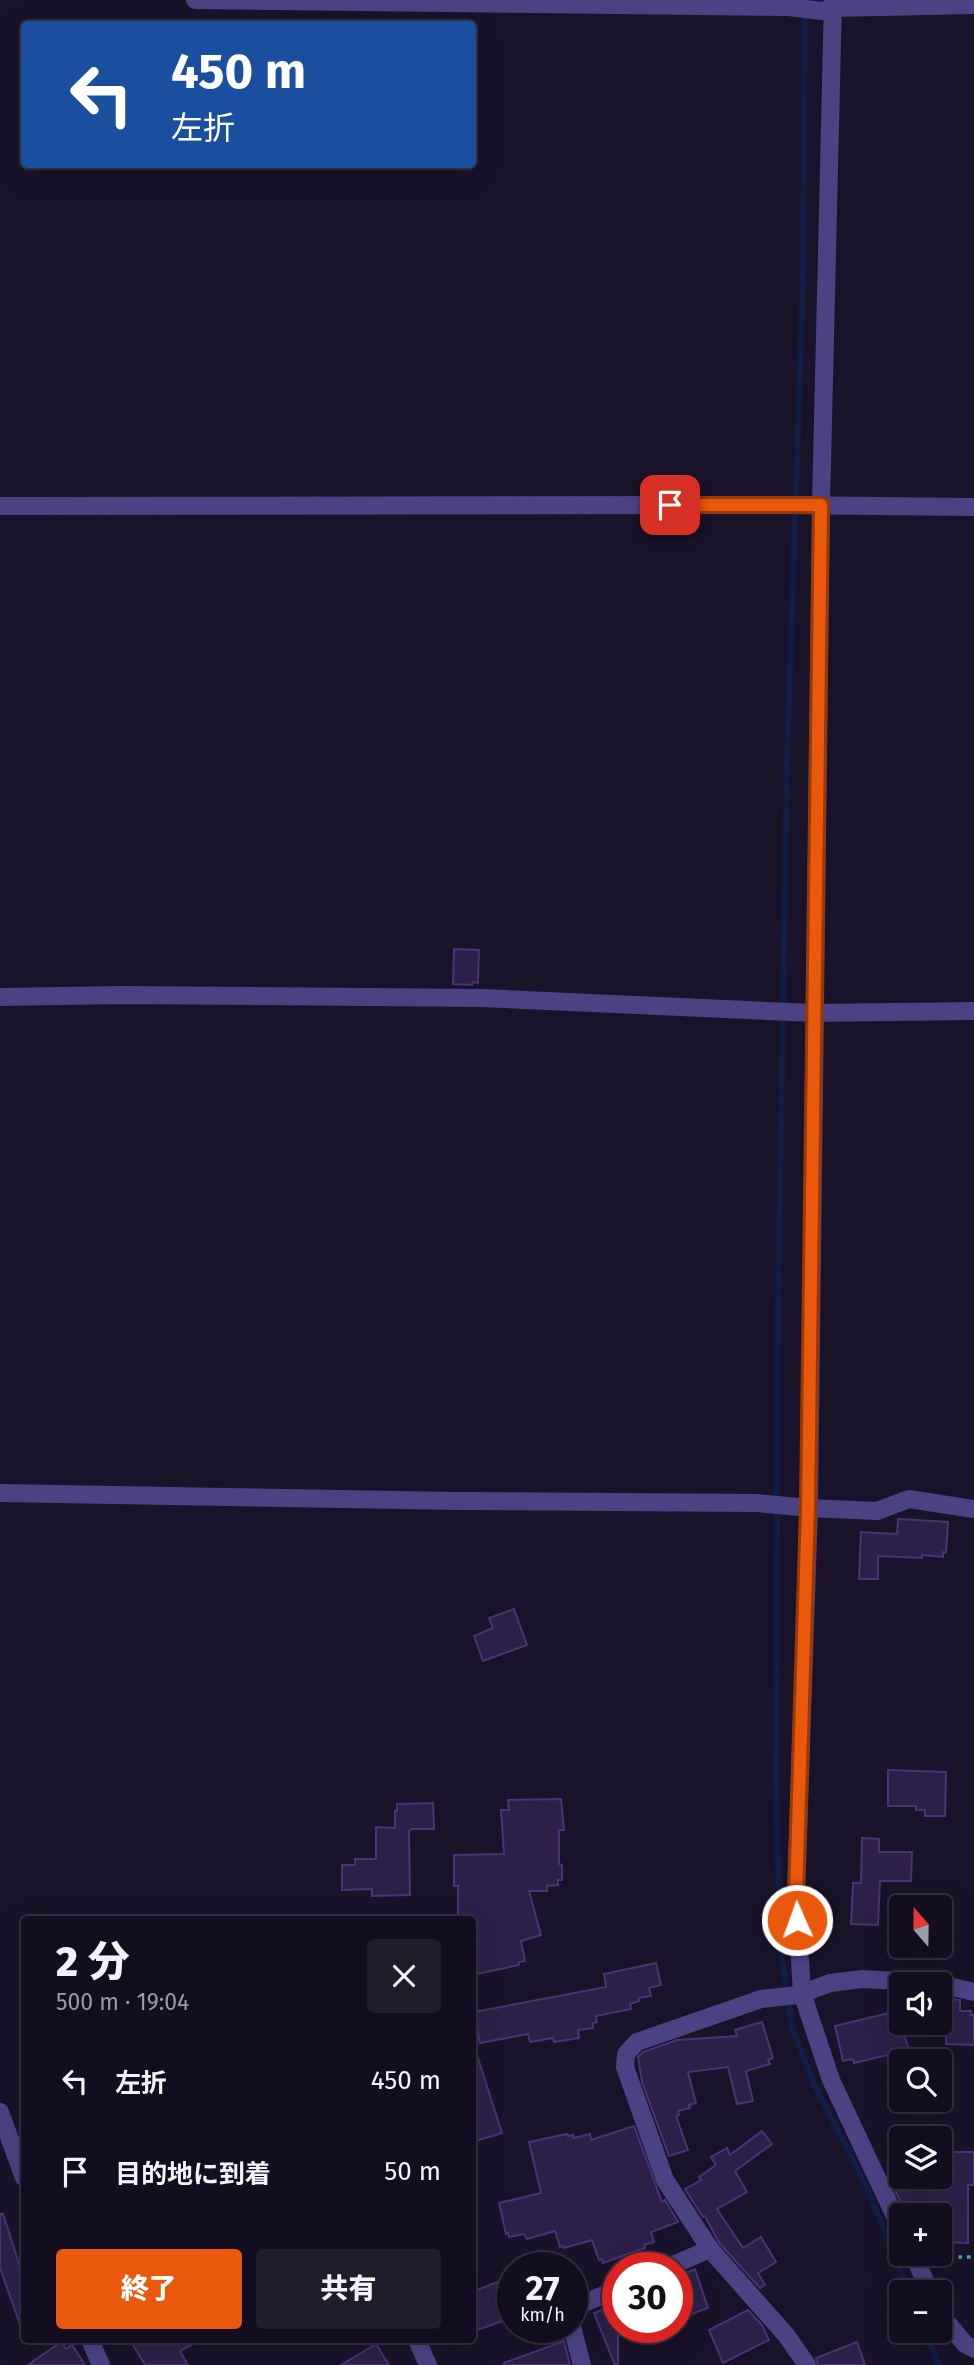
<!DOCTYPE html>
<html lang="ja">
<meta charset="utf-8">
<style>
body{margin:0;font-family:"Fira Sans","Noto Sans JP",sans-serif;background:#201c2c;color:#f1f3f6;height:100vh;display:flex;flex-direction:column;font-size:26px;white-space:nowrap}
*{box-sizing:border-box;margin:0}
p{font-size:23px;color:#9d9ca4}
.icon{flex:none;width:38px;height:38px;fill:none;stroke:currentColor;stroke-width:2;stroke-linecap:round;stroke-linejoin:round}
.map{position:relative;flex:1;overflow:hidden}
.side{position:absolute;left:21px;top:1916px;width:455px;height:427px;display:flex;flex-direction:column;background:#130e1f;border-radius:7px;box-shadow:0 7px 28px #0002,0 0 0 2px #322e3d}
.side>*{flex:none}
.hud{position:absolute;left:21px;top:21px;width:455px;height:147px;border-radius:7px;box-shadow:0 7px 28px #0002,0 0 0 2px #322e3d;background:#1a4fa0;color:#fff;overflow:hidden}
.needle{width:46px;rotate:340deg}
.fabs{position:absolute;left:889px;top:1895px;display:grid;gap:14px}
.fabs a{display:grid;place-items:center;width:63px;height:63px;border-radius:7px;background:#130e1f;box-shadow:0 7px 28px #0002,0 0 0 2px #322e3d;font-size:35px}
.speed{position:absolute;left:497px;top:2252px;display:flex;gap:14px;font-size:35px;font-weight:700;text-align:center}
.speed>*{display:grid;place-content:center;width:91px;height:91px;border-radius:50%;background:#130e1f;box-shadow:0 7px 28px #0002,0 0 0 2px #322e3d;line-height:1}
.speed small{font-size:18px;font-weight:400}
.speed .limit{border:10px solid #d22;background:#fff;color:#111}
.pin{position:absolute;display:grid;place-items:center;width:60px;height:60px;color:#fff;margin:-30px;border-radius:14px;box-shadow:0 4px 10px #0006}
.me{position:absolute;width:77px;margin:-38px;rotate:358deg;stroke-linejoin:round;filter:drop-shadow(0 0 5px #0008)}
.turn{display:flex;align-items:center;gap:24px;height:147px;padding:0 35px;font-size:32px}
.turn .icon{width:91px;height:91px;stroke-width:2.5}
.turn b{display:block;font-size:49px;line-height:60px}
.round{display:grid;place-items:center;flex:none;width:74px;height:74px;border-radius:7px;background:#201c2c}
.headline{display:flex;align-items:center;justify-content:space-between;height:119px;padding:0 35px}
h1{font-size:42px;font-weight:800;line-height:52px}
.cta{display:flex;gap:14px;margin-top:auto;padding:14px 35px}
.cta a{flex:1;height:80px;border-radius:7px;background:#ea580c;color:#fff;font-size:28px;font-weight:800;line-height:80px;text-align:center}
.cta a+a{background:#201c2c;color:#f1f3f6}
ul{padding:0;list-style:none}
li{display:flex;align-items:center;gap:21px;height:91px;padding:0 35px}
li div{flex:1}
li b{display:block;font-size:26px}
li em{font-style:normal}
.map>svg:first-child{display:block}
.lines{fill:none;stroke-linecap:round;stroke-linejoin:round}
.stream{stroke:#101d45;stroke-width:6}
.building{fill:#2d2048;stroke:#473472;stroke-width:2}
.path{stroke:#3badb2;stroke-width:3.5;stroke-dasharray:3.5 5;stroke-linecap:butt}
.minor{stroke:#4b4284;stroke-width:18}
.route-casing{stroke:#983908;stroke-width:18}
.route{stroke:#ea580c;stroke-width:12}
</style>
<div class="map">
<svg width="974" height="2365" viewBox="0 0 974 2365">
<rect width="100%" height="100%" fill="#191329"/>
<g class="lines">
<!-- stream -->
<g class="stream">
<path d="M 805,0 L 803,279 L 787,762 L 778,1312 L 776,1780 L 780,1945 L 792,2027 L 813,2082 L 865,2183 L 909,2292"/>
<path d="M 924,2331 L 939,2365"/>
</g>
</g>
<!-- building -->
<g class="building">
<path d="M 454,949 L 479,950 L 478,983 L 473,982 L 472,985 L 453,984 Z"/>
<path d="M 898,1519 L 948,1522 L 946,1553 L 943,1552 L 943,1557 L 922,1555 L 922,1558 L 878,1556 L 878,1579 L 859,1579 L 861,1532 L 897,1534 Z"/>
<path d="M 514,1609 L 527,1645 L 483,1661 L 474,1636 L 493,1628 L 489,1618 Z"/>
<path d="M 888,1770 L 946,1772 L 945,1816 L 925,1816 L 925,1810 L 916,1810 L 916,1806 L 888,1806 Z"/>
<path d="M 561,1799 L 564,1830 L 559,1830 L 559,1864 L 562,1865 L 562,1880 L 558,1880 L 558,1885 L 547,1886 L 547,1891 L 529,1891 L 541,1935 L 521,1941 L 525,1961 L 519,1962 L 519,1965 L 472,1975 L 472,1920 L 458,1920 L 458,1886 L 454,1886 L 454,1855 L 504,1854 L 501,1810 L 509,1810 L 508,1800 Z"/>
<path d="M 433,1803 L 434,1829 L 412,1829 L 409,1831 L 410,1895 L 372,1896 L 372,1889 L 342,1890 L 342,1865 L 355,1865 L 355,1859 L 376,1859 L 376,1827 L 395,1828 L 395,1811 L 397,1811 L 397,1804 Z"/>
<path d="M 862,1838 L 879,1839 L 879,1852 L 912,1852 L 911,1881 L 880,1881 L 878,1925 L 851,1924 L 853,1883 L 861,1883 Z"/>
<path d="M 656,1963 L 661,1985 L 649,1988 L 651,1996 L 639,1998 L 639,2001 L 630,2004 L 631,2009 L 596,2016 L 597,2022 L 593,2023 L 593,2028 L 578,2030 L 579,2038 L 554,2042 L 553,2038 L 530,2042 L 528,2034 L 480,2043 L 474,2012 L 606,1987 L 604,1974 Z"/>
<path d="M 940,1997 L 960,2000 L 960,2011 L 971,2011 L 971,2015 L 974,2015 L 974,2045 L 946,2044 L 947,2017 L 940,2020 Z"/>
<path d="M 901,2010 L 901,2025 L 909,2050 L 854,2063 L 853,2059 L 843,2061 L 835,2026 Z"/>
<path d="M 762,2022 L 773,2058 L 768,2060 L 770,2064 L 746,2071 L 753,2101 L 737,2104 L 728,2067 L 688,2072 L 696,2103 L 689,2105 L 690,2108 L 678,2111 L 679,2115 L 676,2116 L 688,2150 L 669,2156 L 642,2082 L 638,2057 L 643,2052 L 677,2040 L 737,2036 L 735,2030 Z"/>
<path d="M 476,2052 L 502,2133 L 472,2142 L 472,2053 Z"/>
<path d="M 634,2126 L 662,2202 L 665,2200 L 678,2222 L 651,2232 L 654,2242 L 644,2245 L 645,2248 L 603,2263 L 602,2259 L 599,2260 L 592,2240 L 564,2248 L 563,2246 L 560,2247 L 555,2231 L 527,2239 L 524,2234 L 509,2237 L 508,2233 L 506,2234 L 499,2203 L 541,2193 L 529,2142 L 567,2134 L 568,2136 L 573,2135 L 574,2138 L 590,2134 L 591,2140 Z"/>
<path d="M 762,2131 L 772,2144 L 735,2171 L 747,2192 L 717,2209 L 743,2248 L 761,2237 L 776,2262 L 758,2273 L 765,2285 L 760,2288 L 719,2243 L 705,2216 L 703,2217 L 685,2189 L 701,2180 L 699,2177 L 716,2165 L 711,2157 L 727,2148 L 730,2155 Z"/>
<path d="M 950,2152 L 974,2152 L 974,2185 L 968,2185 L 968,2243 L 940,2242 L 940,2216 L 930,2216 L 930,2207 L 904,2209 L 893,2186 L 893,2177 L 950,2177 Z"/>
<path d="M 0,2214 L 3,2214 L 24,2279 L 24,2330 L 22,2330 L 0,2268 Z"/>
<path d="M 695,2269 L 708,2308 L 681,2318 L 677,2309 L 677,2277 Z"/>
<path d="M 500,2281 L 502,2287 L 513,2283 L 513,2317 L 472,2332 L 472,2292 Z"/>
<path d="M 618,2303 L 618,2365 L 615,2365 L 594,2313 Z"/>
<path d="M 748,2310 L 762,2325 L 769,2340 L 723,2363 L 709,2330 Z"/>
<path d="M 130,2340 L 200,2340 L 180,2351 L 188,2365 L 145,2365 Z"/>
<path d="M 564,2341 L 570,2365 L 504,2365 L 504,2363 Z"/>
<path d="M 61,2342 L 66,2349 L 72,2345 L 85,2365 L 28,2365 Z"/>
<path d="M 857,2342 L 865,2365 L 818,2365 L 816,2358 Z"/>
<path d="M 376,2344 L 389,2365 L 341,2365 Z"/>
</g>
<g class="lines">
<!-- path -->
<path class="path" d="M 933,2257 L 974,2257"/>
<!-- minor -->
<g class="minor">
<path d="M 195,0 L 789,7 L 822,11 L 833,8 L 974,5"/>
<path d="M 833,0 L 821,505 L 809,1508 L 796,1896 L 802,1993 L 831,2080 L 901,2229"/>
<path d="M 0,506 L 782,505 L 974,507"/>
<path d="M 0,997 L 122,995 L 482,998 L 813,1013 L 974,1011"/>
<path d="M 0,1493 L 458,1501 L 757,1503 L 809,1508 L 877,1511 L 909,1499 L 974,1509"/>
<path d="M 0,2112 L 24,2178"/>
<path d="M 710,2249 L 786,2335 L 807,2365"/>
<path d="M 913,2254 L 930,2292"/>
<path d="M 666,2268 L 710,2249 L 665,2180 L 625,2067 L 626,2054 L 637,2042 L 761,1999 L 798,1995 L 830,1983 L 862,1979 L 935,1983 L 974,1992"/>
<path d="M 572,2308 L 618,2289"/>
<path d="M 940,2314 L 965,2344 L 974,2349"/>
<path d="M 572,2327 L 582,2365"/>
<path d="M 90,2340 L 101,2365"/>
<path d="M 417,2340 L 428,2365"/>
</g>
</g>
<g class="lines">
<!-- route casing -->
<g class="route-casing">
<path id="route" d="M 670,505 L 821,505 L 808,1508 L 796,1895 L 797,1920"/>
</g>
<!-- route -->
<use href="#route" class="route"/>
</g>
</svg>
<div class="fabs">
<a><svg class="needle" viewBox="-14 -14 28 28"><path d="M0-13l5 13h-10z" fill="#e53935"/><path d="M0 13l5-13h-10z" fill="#9d9ca4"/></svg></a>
<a><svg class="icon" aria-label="sound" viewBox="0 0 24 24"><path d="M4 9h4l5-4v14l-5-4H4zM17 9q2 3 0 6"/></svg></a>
<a><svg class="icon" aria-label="search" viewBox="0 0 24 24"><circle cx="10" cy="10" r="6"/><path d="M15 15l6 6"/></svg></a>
<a><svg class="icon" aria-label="layers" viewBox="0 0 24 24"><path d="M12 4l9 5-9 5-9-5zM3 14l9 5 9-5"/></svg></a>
<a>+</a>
<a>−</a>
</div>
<div class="speed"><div>27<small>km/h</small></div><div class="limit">30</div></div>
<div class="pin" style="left:670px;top:505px;background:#d93025"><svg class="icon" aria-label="arrive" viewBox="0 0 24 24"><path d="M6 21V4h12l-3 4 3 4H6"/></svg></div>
<svg class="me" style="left:797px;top:1920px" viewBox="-20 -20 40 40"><circle r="17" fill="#ea580c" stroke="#fff" stroke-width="3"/><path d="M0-11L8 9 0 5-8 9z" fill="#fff"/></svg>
<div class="hud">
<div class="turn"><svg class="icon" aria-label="left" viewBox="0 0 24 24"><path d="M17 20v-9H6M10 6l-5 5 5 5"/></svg><div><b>450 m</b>左折</div></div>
</div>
<section class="side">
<div class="headline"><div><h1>2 分</h1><p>500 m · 19:04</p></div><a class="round"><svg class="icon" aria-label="close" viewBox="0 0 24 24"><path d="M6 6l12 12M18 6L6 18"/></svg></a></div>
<ul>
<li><svg class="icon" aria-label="left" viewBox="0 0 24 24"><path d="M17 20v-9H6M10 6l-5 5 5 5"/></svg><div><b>左折</b></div><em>450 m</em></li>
<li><svg class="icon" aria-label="arrive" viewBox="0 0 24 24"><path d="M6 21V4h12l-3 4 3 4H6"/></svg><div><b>目的地に到着</b></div><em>50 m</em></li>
</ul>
<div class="cta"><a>終了</a><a>共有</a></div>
</section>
</div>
